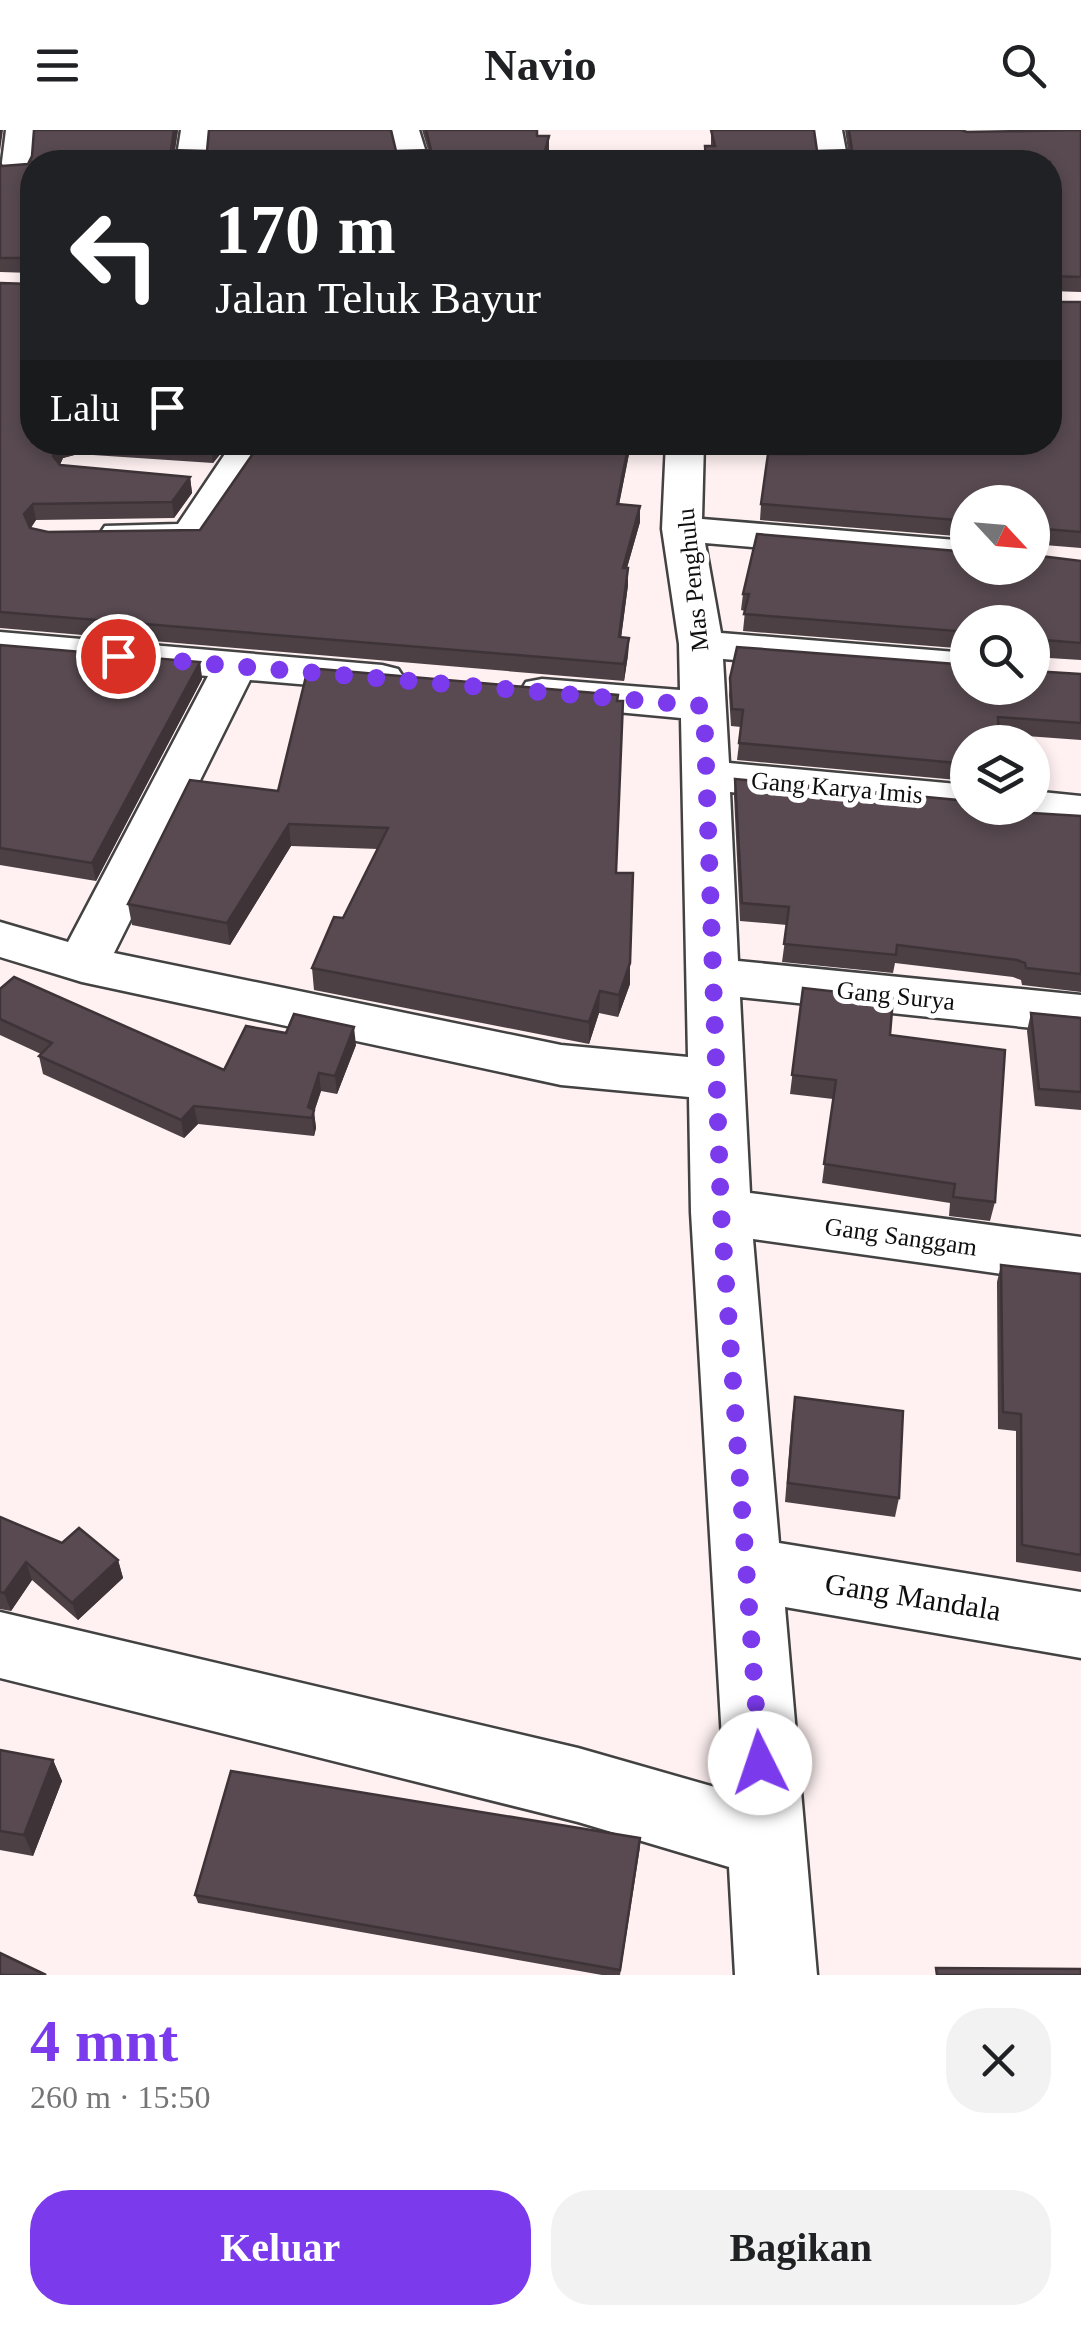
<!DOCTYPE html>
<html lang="id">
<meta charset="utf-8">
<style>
body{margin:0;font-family:"Times New Roman",serif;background:#f2f2f2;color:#202124;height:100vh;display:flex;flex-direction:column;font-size:38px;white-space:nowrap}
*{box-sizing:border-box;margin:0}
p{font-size:32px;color:#757577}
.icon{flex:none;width:55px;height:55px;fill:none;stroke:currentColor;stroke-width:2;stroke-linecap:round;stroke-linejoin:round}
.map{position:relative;height:1845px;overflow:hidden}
.sheet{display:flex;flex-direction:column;background:#fff;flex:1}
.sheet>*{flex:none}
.guide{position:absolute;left:20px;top:20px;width:1042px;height:305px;border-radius:40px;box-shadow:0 5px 15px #0003;background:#202124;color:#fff;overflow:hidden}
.needle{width:65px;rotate:116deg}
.buttons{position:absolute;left:950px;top:355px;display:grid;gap:20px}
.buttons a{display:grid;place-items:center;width:100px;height:100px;border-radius:50%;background:#fff;box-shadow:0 5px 15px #0003;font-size:50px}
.pin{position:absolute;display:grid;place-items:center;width:85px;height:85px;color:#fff;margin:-42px;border:5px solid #fff;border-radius:50%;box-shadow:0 2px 10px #0007}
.me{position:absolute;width:110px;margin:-55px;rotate:356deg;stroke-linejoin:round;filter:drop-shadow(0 0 8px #0008)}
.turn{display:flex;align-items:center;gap:35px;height:210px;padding:0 30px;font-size:45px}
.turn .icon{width:130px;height:130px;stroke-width:2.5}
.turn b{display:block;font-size:70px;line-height:85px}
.then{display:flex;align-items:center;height:95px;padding:0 30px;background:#0003;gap:20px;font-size:38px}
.round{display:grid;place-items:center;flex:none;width:105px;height:105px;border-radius:40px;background:#f2f2f2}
.headline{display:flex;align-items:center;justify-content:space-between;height:170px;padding:0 30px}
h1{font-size:60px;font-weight:800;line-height:75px;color:#7c3aed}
.cta{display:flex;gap:20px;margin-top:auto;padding:20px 30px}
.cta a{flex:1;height:115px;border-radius:40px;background:#7c3aed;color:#fff;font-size:40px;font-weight:800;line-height:115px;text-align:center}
.cta a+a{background:#f2f2f2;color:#202124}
header{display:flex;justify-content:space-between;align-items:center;height:130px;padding:0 30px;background:#fff;font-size:45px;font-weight:800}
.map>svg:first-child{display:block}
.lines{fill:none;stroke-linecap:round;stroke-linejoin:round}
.minor-casing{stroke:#424242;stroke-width:5}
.minor{fill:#fff;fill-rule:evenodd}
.wall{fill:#4c4045}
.shaded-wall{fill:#3e3438}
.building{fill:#584a50;stroke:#3e3438;stroke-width:2.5}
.route{stroke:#7c3aed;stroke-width:18;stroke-dasharray:0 32.4}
.labels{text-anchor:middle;stroke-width:10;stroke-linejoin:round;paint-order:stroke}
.street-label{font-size:25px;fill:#0f0f0f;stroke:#fff}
.near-street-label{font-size:30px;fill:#0f0f0f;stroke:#fff}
</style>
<header><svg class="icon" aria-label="menu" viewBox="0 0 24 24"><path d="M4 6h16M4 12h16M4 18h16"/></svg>Navio<svg class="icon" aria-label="search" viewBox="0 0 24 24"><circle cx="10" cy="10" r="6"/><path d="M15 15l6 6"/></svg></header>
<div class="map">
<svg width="1081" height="1845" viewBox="0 0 1081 1845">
<rect width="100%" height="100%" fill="#fff1f1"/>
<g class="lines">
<!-- minor casing -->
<g class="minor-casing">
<g id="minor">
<path d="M 6,0 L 34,0 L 31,40 L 27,46 L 5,46 L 1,40 Z"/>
<path d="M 181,0 L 209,0 L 206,32 L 176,32 Z"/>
<path d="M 391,0 L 419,0 L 429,32 L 399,32 Z"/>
<path d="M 814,0 L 842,0 L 848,32 L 818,32 Z"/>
<path d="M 233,312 L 271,312 L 206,411 L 184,418 L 105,414 L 99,405 L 105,396 L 178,394 Z"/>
<path d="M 666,312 L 704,312 L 702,389 L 968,411 L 968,435 L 705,413 L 721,503 L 968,523 L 968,549 L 723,529 L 729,633 L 968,655 L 968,678 L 987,678 L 968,685 L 730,662 L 738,831 L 1081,865 L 1081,903 L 740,867 L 750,1063 L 1081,1107 L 1081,1155 L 753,1109 L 779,1413 L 1081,1462 L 1081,1528 L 785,1477 L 817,1845 L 735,1845 L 729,1737 L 578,1692 L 0,1548 L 0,1482 L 578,1618 L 725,1660 L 691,1082 L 689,967 L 561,955 L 82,852 L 0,827 L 0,792 L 68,812 L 208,546 L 0,528 L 0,502 L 382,535 L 398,539 L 404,548 L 398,557 L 382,561 L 250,550 L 114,823 L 561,915 L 688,927 L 681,588 L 542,575 L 526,572 L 520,562 L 526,552 L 542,549 L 680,560 L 679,514 L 662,399 Z"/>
<path d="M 1032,661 L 1081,666 L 1081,696 L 1015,686 L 1009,678 L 1032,678 Z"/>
</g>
</g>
<!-- minor -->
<use href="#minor" class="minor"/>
</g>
<!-- wall -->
<g class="wall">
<path d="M 34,0 L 178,0 L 175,20 L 207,21 L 209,0 L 391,0 L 396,21 L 428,20 L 422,0 L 538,0 L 538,6 L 549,6 L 549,20 L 546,32 L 32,32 L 32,312 L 230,312 L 213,333 L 78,324 L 63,328 L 60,335 L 190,347 L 192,363 L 174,388 L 36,390 L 31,398 L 48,402 L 200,400 L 261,312 L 630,312 L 629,324 L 619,374 L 640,376 L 640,392 L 627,438 L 628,438 L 628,455 L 621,507 L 629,508 L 628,525 L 624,551 L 0,498 L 0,153 L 32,154 L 32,143 L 0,142 L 0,33 L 2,36 L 28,34 L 32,26 Z"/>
<path d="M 711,0 L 817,21 L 848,20 L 845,0 L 961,0 L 967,2 L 1081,0 L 1081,162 L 1050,161 L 1050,172 L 1081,172 L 1081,418 L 1032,414 L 1032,372 L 968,372 L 968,407 L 760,390 L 761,374 L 802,324 L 801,312 L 1050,312 L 1050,32 L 705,32 L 705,16 L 711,16 Z"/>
<path d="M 1081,431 L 1081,530 L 1033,527 L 1033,541 L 1081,544 L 1081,610 L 999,604 L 968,612 L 968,651 L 737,630 L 741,597 L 731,596 L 729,565 L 730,548 L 1032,558 L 968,492 L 968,519 L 743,501 L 745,481 L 741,480 L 743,464 Z"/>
<path d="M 0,515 L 200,532 L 202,549 L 96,751 L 0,735 Z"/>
<path d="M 618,571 L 616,743 L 630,854 L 618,887 L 599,883 L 589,914 L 314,860 L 312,838 L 343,788 L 378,719 L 291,716 L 230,815 L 132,795 L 128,774 L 278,661 Z"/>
<path d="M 735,649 L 1016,682 L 1081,686 L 1081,862 L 1022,855 L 1021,850 L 1013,847 L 895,833 L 893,843 L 782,832 L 787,795 L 740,791 L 734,666 Z"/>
<path d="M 803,858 L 890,905 L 995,1072 L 990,1091 L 949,1086 L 950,1073 L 822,1053 L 833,969 L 790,964 Z"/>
<path d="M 0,859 L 224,940 L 356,915 L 337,964 L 321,961 L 314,982 L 316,998 L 314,1006 L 198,994 L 184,1008 L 43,944 L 39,926 L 41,924 L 0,905 Z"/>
<path d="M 1031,883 L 1081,887 L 1081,980 L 1035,976 L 1027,901 Z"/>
<path d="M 1001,1135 L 1081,1144 L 1081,1442 L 1016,1432 L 1016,1301 L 998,1299 L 997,1152 Z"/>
<path d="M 795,1267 L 899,1368 L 895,1387 L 785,1372 L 792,1286 Z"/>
<path d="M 0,1387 L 62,1413 L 118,1430 L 123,1448 L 78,1490 L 32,1450 L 11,1481 L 0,1479 Z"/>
<path d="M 0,1620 L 53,1630 L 62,1651 L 33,1726 L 0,1720 Z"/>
<path d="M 640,1717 L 620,1845 L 602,1845 L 198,1773 L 195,1765 Z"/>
</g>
<!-- shaded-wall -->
<g class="shaded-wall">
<path d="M 0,0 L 3,0 L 0,21 Z"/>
<path d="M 174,0 L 178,0 L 173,32 L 171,20 Z"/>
<path d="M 549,6 L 549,20 L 546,32 L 542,32 Z"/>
<path d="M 60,312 L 76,312 L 78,324 L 63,328 L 56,342 L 53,326 Z"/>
<path d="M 215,312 L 230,312 L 213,333 L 211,317 Z"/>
<path d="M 630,312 L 629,324 L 616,390 L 617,374 Z"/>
<path d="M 190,347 L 192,363 L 174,388 L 172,372 Z"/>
<path d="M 33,374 L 36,390 L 28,401 L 24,384 Z"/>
<path d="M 640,376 L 640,392 L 622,455 L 623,438 Z"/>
<path d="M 628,438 L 628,455 L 619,524 L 619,507 Z"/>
<path d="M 629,508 L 628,525 L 624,551 L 624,534 Z"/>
<path d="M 200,532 L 202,549 L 96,751 L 92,733 Z"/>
<path d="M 289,694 L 291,716 L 230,815 L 227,793 Z"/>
<path d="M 630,833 L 630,854 L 618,887 L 619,865 Z"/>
<path d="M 600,861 L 599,883 L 589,914 L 589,892 Z"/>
<path d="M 354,897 L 356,915 L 337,964 L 335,946 Z"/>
<path d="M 319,943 L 321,961 L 314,982 L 316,998 L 314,1006 L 312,988 L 308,977 Z"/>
<path d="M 194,976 L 198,994 L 184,1008 L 181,990 Z"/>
<path d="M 118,1430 L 123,1448 L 78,1490 L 72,1473 Z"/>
<path d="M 26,1432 L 32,1450 L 11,1481 L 4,1463 Z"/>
<path d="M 53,1630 L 62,1651 L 33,1726 L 24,1705 Z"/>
</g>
<!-- building -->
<g class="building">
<path d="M 34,0 L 174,0 L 171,20 L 207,21 L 209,0 L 391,0 L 396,21 L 431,20 L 426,0 L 537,0 L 537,6 L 549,6 L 542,32 L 32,32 L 32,312 L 60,312 L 53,326 L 60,335 L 190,347 L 172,372 L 33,374 L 24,384 L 30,398 L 48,402 L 200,400 L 261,312 L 629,312 L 617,374 L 640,376 L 623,438 L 628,438 L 619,507 L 629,508 L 624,534 L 0,482 L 0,153 L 32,154 L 32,128 L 0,128 L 0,33 L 2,36 L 28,34 L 32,26 Z"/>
<path d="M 711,0 L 814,0 L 817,21 L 852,20 L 849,0 L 961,0 L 967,2 L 1081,0 L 1081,147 L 1050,146 L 1050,172 L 1081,172 L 1081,402 L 1033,398 L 1032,402 L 1032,372 L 968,372 L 968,391 L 761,374 L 768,324 L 805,324 L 804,312 L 1050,312 L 1050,32 L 706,32 L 705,16 L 715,16 Z"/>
<path d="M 142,312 L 215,312 L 211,317 Z"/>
<path d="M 757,404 L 968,422 L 968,438 L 1032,438 L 1032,425 L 1081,431 L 1081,513 L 1033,509 L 1033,541 L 1081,544 L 1081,593 L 998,587 L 999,612 L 968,612 L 968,634 L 739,613 L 743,580 L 732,579 L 730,548 L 737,517 L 968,535 L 968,558 L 1032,558 L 1032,492 L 968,492 L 968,502 L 744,484 L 749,464 L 743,464 Z"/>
<path d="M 0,515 L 200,532 L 92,733 L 0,718 Z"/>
<path d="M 308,538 L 618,565 L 617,571 L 623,571 L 616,743 L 633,743 L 630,833 L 619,865 L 600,861 L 589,892 L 312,838 L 334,787 L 343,788 L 388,698 L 289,694 L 227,793 L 128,774 L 190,650 L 278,661 Z"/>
<path d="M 735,649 L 968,671 L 968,678 L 1016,678 L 1016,682 L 1081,686 L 1081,844 L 1026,838 L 1025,833 L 1017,830 L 897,815 L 896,825 L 784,814 L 789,777 L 742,773 Z"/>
<path d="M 14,847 L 224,940 L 246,896 L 286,903 L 294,884 L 354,897 L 335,946 L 319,943 L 308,977 L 314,980 L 312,988 L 194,976 L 181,990 L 39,926 L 52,913 L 0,889 L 0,859 Z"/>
<path d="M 803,858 L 893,868 L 890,905 L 1005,920 L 995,1072 L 953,1067 L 955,1054 L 824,1034 L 836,950 L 792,945 Z"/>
<path d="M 1031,883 L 1081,888 L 1081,962 L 1039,959 Z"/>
<path d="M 1001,1135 L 1081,1144 L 1081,1425 L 1022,1415 L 1021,1284 L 1003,1282 Z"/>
<path d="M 795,1267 L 903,1281 L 899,1368 L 788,1353 Z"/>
<path d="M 0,1387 L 62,1413 L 79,1398 L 118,1430 L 72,1473 L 26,1432 L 4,1463 L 0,1462 Z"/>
<path d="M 0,1620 L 53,1630 L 24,1705 L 0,1701 Z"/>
<path d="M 231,1641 L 640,1708 L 620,1840 L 195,1765 Z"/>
<path d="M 0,1823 L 46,1845 L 0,1845 Z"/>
<path d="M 936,1838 L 1081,1839 L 1081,1845 L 937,1845 Z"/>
</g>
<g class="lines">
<!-- route -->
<path class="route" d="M 118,526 L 704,576 L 721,1082 L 760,1633"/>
</g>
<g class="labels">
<!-- street labels -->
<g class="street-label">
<text transform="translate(692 450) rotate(-96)" y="9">Mas Penghulu</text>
<text transform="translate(837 657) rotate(5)" y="9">Gang Karya Imis</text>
<text transform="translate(896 865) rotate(6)" y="9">Gang Surya</text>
<text transform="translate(901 1106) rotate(8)" y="9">Gang Sanggam</text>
</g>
<!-- near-street labels -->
<g class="near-street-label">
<text transform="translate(913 1467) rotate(9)" y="10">Gang Mandala</text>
</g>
</g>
</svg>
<div class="buttons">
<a><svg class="needle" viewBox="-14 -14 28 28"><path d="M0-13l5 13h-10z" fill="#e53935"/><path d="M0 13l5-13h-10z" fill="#757577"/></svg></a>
<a><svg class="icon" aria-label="search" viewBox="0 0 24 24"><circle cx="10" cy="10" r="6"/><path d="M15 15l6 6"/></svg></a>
<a><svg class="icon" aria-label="layers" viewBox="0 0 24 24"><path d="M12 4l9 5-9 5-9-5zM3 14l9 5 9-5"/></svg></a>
</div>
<div class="pin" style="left:118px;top:526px;background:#d93025"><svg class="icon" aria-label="arrive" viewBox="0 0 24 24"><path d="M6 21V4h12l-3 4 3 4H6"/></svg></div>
<svg class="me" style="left:760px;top:1633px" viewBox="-20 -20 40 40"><circle r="19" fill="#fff"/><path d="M0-13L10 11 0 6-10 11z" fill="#7c3aed"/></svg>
<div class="guide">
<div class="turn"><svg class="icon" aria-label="left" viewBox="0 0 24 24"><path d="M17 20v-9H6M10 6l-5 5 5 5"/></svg><div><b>170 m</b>Jalan Teluk Bayur</div></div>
<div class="then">Lalu<svg class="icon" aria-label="arrive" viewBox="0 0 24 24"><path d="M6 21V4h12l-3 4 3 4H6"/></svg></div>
</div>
</div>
<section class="sheet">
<div class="headline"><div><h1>4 mnt</h1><p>260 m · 15:50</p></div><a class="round"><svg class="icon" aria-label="close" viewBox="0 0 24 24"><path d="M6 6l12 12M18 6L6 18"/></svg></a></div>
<div class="cta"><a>Keluar</a><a>Bagikan</a></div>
</section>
